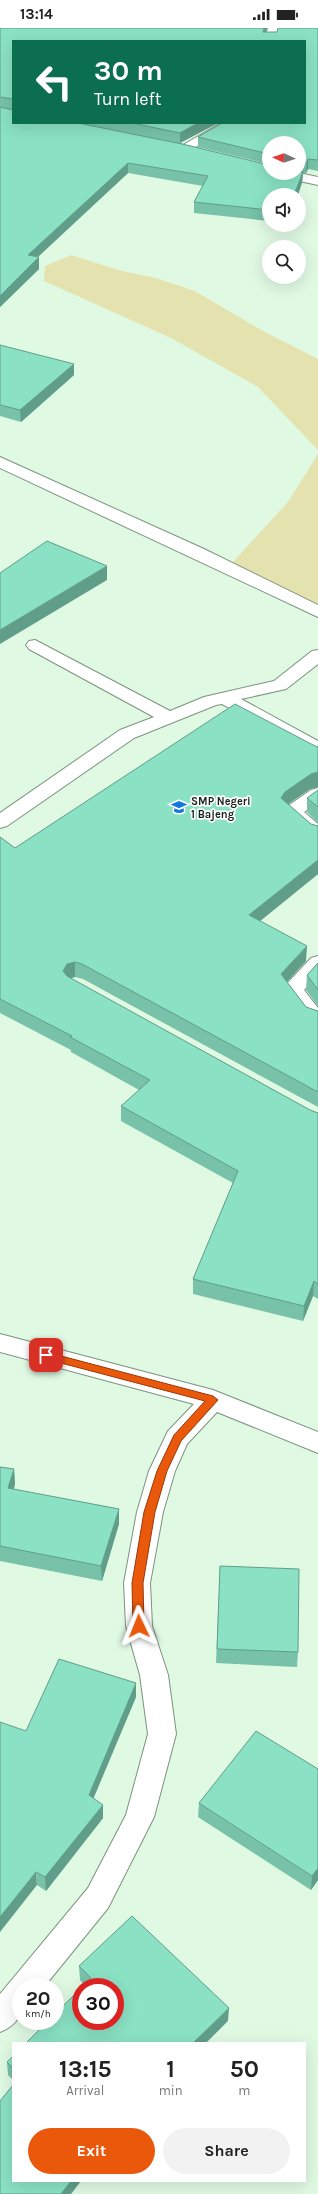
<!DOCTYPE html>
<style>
body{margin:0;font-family:Karla,sans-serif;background:#f2f2f2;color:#222;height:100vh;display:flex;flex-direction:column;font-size:15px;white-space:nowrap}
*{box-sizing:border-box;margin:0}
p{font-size:13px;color:#767676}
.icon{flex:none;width:22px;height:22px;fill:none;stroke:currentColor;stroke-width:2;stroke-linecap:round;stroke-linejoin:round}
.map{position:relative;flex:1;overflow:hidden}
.drawer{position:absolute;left:12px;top:2014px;width:294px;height:140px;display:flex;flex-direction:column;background:#fff;border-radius:0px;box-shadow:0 4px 16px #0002}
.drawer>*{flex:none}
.hud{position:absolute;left:12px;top:12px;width:294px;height:84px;border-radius:0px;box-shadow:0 4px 16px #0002;background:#0b6e4f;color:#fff;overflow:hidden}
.needle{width:26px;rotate:273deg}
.fabs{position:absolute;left:262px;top:108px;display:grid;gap:8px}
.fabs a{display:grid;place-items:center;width:44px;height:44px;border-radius:50%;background:#fff;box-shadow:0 4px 16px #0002;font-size:20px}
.speed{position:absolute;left:12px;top:1950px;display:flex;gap:8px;font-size:20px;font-weight:700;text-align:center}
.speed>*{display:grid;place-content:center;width:52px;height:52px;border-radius:50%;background:#fff;box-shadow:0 4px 16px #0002;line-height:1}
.speed small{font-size:10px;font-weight:400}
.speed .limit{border:6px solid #d22;background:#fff;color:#111}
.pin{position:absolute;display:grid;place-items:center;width:34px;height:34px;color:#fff;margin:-17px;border-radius:8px;box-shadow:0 2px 6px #0006}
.me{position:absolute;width:44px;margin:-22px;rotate:358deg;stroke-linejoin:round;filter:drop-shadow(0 0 3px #0008)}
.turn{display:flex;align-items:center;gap:14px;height:84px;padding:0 16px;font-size:18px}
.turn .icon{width:52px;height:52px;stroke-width:2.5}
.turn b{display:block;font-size:28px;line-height:34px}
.eta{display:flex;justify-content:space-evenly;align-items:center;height:68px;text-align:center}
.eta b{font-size:24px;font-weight:700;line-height:28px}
.button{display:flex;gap:8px;margin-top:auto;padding:8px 16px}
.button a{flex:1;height:46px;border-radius:24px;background:#ea580c;color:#fff;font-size:16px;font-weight:700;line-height:46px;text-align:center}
.button a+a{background:#f2f2f2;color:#222}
.status{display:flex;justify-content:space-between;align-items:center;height:28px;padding:0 20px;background:#fff;direction:ltr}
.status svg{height:11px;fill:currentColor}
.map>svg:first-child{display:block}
.green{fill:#e4e3af}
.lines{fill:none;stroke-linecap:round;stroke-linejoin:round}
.minor-casing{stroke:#7c937f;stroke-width:2}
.minor{fill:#fff;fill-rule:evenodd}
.wall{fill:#77c2a9;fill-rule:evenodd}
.shaded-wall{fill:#619e89}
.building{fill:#8ae1c4;stroke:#619e89}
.route{fill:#ea580c;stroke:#983908}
.labels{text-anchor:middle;stroke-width:3.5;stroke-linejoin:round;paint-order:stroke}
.poi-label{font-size:11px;font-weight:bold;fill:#19221a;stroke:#fff;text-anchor:start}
</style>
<div class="status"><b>13:14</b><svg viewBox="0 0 49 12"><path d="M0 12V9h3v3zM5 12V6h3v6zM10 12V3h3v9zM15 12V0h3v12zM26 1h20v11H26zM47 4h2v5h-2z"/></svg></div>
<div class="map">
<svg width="318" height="2166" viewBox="0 0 318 2166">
<rect width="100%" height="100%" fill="#e0f9e3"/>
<!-- green -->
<g class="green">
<path d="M 71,227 L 122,243 L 156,250 L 195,263 L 263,303 L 318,331 L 318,422 L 258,359 L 171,310 L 44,253 L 45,238 Z"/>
<path d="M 318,426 L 318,577 L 231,536 L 288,474 Z"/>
</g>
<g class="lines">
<!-- minor casing -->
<g class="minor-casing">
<g id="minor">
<path d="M 268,0 L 280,0 L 276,13 L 264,13 Z"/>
<path d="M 221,95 L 237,95 L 187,124 L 182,125 L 176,121 Z"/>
<path d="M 274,145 L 299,145 L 318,149 L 318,157 L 276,148 Z"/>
<path d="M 0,429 L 204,521 L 318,577 L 318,589 L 0,440 Z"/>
<path d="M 35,612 L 170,683 L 204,669 L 274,653 L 312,623 L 318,622 L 318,636 L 286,661 L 241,671 L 318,713 L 318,727 L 311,725 L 222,676 L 216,677 L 134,710 L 7,798 L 0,800 L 0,785 L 120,702 L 154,689 L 29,621 L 26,617 L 29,613 Z"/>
<path d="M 318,760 L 318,775 L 304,784 L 318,796 L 318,812 L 311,810 L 282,784 L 285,780 L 311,762 Z"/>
<path d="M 318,928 L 318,947 L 304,962 L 318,980 L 318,997 L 306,993 L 282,961 L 311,930 Z"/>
<path d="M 0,1306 L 213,1362 L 318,1404 L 318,1425 L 217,1384 L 187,1416 L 175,1443 L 163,1484 L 150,1555 L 152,1598 L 168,1647 L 176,1706 L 154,1789 L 108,1880 L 44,1959 L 21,1959 C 21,1982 24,1994 0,2004 L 0,1966 L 88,1860 L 126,1787 L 148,1706 L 140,1647 L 126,1598 L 124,1555 L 137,1484 L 149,1443 L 168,1403 L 194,1376 L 0,1324 Z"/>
</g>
</g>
<!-- minor -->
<use href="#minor" class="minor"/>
</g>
<!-- wall -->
<g class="wall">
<path d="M 0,0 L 267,0 L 266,4 L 277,4 L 318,0 L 318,143 L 308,141 L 306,145 L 303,145 L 302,155 L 269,167 L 269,193 L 194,185 L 194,174 L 203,158 L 128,145 L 38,229 L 39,241 L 0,279 ZM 13,13 L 305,95 L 198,109 L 198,119 L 269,136 L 269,115 L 299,115 L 299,145 L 180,115 L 218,95 L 13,95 Z"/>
<path d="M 0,317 L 74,347 L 21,394 L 0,388 Z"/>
<path d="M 318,718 L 318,759 L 310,761 L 288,776 L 311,796 L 318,798 L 318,846 L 260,893 L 306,933 L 287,954 L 306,979 L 318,983 L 318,1079 L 83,951 L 75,949 L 70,950 L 310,1082 L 318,1085 L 318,1271 L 313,1268 L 303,1293 L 193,1266 L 193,1251 L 233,1155 L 121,1093 L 121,1078 L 139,1062 L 71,1024 L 71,1022 L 0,985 L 0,809 L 15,820 Z"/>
<path d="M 318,762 L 318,795 L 307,784 L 307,770 Z"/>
<path d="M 318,935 L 318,978 L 306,962 L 307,947 Z"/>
<path d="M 0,1439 L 14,1441 L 15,1456 L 14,1462 L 119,1481 L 119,1496 L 102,1553 L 0,1533 Z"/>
<path d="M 220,1538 L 298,1624 L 297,1639 L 216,1635 Z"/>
<path d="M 136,1655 L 136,1669 L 93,1771 L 103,1777 L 103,1790 L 46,1863 L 37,1857 L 26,1703 Z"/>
<path d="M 199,1775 L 318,1852 L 311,1862 L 198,1789 Z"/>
<path d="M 79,1938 L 228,1993 L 84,1957 L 80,1952 Z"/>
<path d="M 13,2028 L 13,2052 L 8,2047 L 7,2034 Z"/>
</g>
<!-- shaded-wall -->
<g class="shaded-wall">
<path d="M 264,0 L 267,0 L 263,13 L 263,4 Z"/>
<path d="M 198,95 L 218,95 L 180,115 L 180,105 Z"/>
<path d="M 308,131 L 308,141 L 306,145 L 307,134 Z"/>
<path d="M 128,135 L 128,145 L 28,238 L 28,227 Z"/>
<path d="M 303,144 L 302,155 L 298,167 L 294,167 Z"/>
<path d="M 39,229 L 39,241 L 0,279 L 0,268 Z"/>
<path d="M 74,336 L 74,347 L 21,394 L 20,382 Z"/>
<path d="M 107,538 L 107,552 L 0,616 L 0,602 Z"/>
<path d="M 318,744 L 318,759 L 310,761 L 284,779 L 281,770 L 285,764 L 311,746 Z"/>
<path d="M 318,832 L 318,846 L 249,902 L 249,887 Z"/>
<path d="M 307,918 L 306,933 L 280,961 L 281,946 Z"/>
<path d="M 75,934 L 75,949 L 68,951 L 63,943 L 67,936 Z"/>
<path d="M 314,1253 L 313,1268 L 303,1293 L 304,1278 Z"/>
<path d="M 14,1441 L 15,1456 L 9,1475 L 8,1460 Z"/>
<path d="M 119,1481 L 119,1496 L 102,1553 L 101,1538 Z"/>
<path d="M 136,1655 L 136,1669 L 89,1781 L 89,1767 Z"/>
<path d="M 103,1777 L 103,1790 L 46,1863 L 45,1849 Z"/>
<path d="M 318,1840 L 318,1852 L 311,1862 L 312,1848 Z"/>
<path d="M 36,1844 L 37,1857 L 0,1904 L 0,1889 Z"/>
<path d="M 229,1980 L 228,1993 L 206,2015 L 193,2015 Z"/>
<path d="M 71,2153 L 81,2153 L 71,2166 L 61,2166 Z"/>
</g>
<!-- building -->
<g class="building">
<path d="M 0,0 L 264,0 L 263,4 L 277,4 L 278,0 L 318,0 L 318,132 L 308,131 L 307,134 L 299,134 L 299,115 L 269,115 L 269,126 L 198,109 L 222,95 L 305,95 L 305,13 L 13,13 L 13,71 L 0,69 Z"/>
<path d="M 0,79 L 13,82 L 13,95 L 78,95 L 182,116 L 269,137 L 269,145 L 299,145 L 299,144 L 303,144 L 294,167 L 269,167 L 269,182 L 194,174 L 208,148 L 128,135 L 28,227 L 39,229 L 0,268 Z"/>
<path d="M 132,95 L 198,95 L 180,105 Z"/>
<path d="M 0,317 L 74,336 L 20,382 L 0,377 Z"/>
<path d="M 47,513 L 107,538 L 0,602 L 0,545 Z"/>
<path d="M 235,676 L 317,719 L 318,718 L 318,744 L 311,746 L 285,764 L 281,770 L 311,796 L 318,798 L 318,832 L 249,887 L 307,918 L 281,946 L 306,979 L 318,983 L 318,1064 L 82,936 L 75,934 L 67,936 L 63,943 L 67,948 L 310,1082 L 318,1085 L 318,1256 L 314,1253 L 304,1278 L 193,1251 L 238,1143 L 121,1078 L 150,1052 L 70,1009 L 72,1008 L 0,971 L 0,809 L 15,820 Z"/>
<path d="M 318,762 L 318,779 L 307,770 Z"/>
<path d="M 318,935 L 318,962 L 307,947 Z"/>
<path d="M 0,1439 L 14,1441 L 8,1460 L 119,1481 L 101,1538 L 0,1518 Z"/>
<path d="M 220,1538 L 299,1541 L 298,1624 L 217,1621 Z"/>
<path d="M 59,1631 L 136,1655 L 89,1767 L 103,1777 L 45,1849 L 36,1844 L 0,1889 L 0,1694 L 26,1703 Z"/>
<path d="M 256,1703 L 318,1741 L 318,1840 L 312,1848 L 199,1775 Z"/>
<path d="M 132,1888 L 229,1980 L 193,2015 L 26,2015 L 48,1993 L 55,1993 L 55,1986 L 81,1960 L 81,1993 L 115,1993 L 115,1959 L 82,1959 L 91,1950 L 79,1938 Z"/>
<path d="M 13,2028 L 13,2040 L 7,2034 Z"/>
<path d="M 13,2057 L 13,2153 L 71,2153 L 61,2166 L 0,2166 L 0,2073 Z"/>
</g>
<!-- route -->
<path class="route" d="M 46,1324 L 213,1368 L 218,1372 L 181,1413 L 167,1443 L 155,1484 L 143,1555 L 144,1598 L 139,1602 L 133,1598 L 132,1555 L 144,1484 L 157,1443 L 174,1407 L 205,1373 L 42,1330 L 42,1325 Z"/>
<!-- icons -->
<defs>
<g id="school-bare" transform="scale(1.2)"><path d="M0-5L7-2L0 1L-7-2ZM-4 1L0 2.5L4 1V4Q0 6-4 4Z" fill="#1576df" stroke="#fff" stroke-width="2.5" paint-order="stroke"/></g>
</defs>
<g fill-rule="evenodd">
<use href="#school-bare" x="179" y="779"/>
</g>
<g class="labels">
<!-- poi labels -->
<g class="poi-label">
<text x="191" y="777">SMP Negeri<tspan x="191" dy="13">1 Bajeng</tspan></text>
</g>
</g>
</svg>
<div class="fabs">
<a><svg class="needle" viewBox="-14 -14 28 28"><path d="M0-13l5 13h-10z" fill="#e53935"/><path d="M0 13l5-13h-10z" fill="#767676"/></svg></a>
<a><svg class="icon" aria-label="sound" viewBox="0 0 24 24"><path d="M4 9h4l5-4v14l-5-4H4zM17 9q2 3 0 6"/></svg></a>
<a><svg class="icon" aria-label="search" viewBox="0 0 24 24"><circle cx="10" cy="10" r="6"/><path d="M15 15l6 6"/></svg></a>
</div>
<div class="speed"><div>20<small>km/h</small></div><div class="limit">30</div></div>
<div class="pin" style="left:46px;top:1327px;background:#d93025"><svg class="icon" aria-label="arrive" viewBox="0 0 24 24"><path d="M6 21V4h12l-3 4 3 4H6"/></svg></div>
<svg class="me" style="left:139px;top:1598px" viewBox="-20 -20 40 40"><path d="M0-17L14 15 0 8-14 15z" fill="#ea580c" stroke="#fff" stroke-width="4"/></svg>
<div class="hud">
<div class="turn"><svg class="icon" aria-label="left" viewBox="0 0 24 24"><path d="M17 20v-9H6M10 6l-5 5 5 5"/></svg><div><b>30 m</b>Turn left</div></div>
</div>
<section class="drawer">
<div class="eta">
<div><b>13:15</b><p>Arrival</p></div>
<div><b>1</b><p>min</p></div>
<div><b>50</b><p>m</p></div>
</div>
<div class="button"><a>Exit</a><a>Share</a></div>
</section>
</div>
